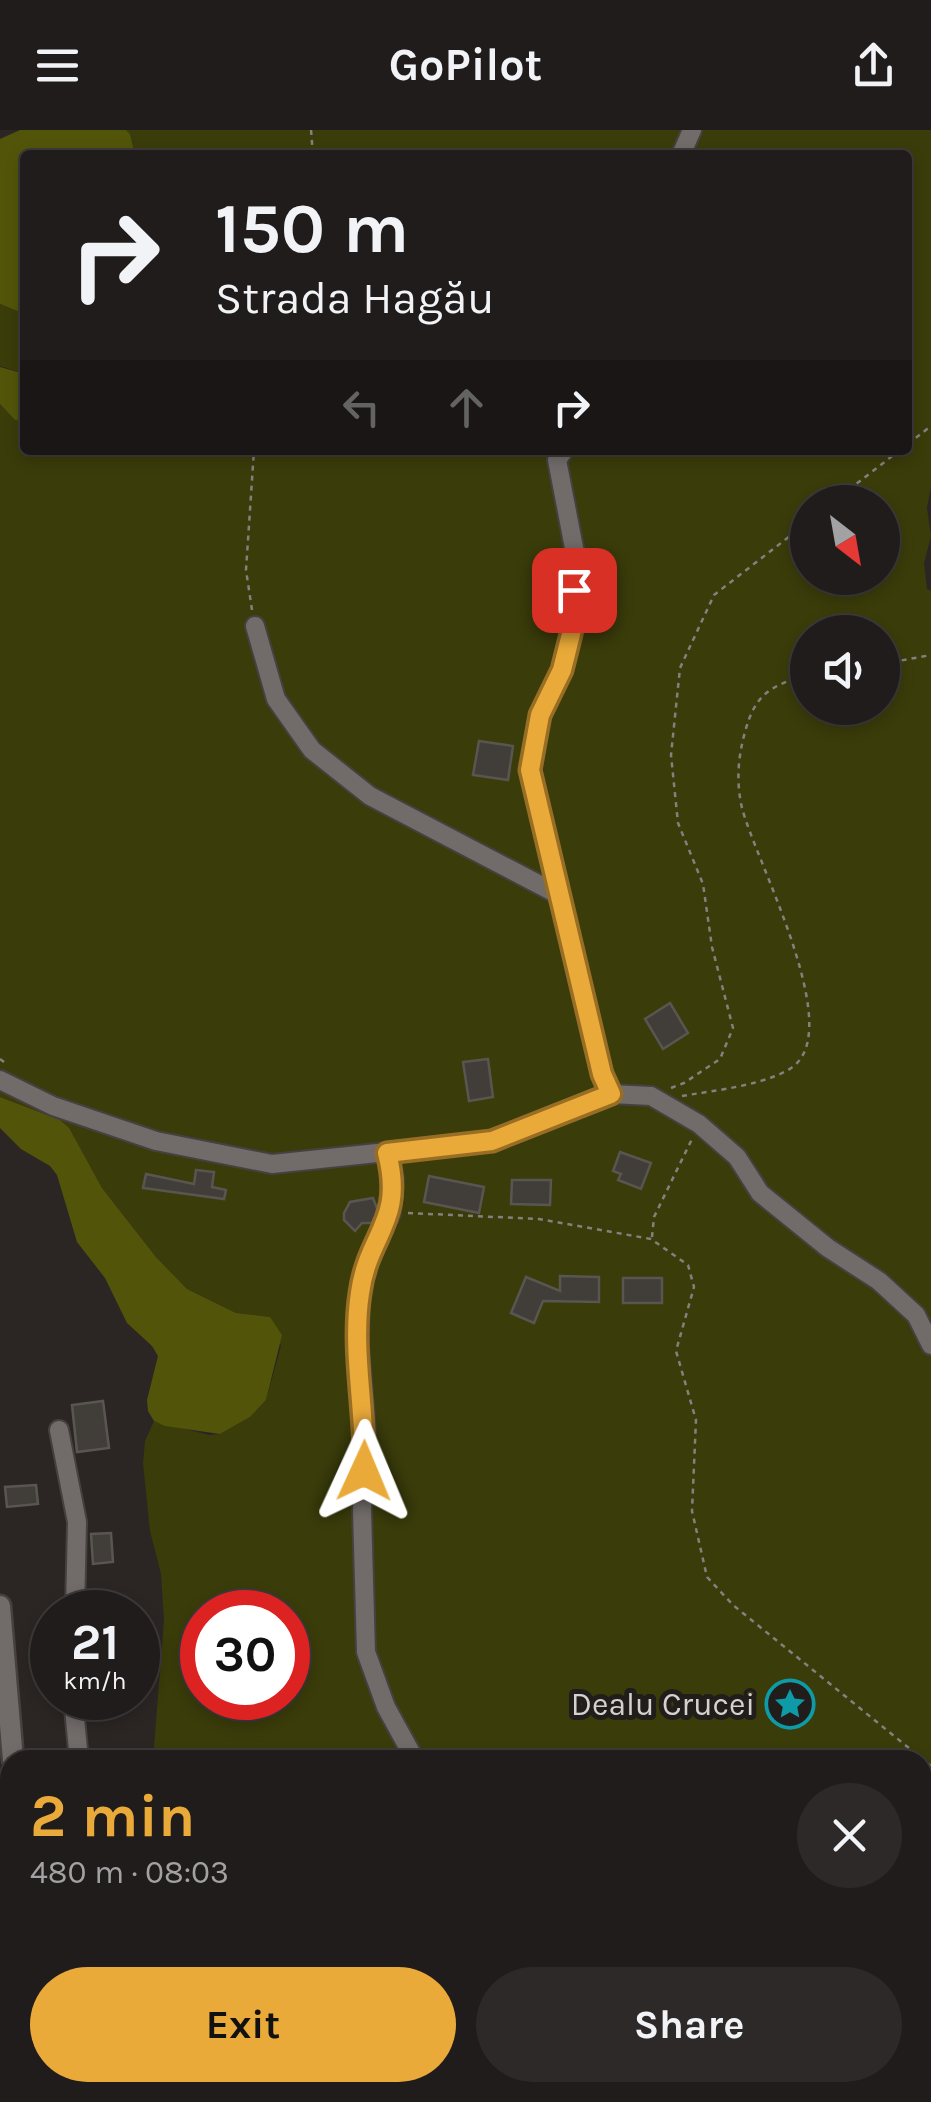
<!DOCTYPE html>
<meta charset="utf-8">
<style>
body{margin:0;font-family:Karla,sans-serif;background:#2d2928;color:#f1f3f6;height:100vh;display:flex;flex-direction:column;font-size:38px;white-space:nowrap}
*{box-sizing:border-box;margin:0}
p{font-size:32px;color:#a2a1a3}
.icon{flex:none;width:55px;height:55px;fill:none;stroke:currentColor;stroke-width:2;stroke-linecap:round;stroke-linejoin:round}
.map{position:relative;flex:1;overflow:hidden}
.sheet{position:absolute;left:0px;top:1620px;width:932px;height:352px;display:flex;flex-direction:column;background:#201c1b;border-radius:30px 30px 0 0;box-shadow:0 5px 15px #0003,0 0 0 2px #3d3a3a}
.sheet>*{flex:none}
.top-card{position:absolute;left:20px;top:20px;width:892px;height:305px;border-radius:10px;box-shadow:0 5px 15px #0003,0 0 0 2px #3d3a3a;background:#201c1b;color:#f1f3f6;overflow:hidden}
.needle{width:65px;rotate:149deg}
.tools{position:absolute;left:790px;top:355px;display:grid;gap:20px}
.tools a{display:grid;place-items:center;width:110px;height:110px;border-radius:50%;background:#201c1b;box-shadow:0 5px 15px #0003,0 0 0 2px #3d3a3a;font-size:50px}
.speed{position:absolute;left:30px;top:1460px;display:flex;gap:20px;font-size:50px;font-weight:700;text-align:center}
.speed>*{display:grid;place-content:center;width:130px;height:130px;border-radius:50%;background:#201c1b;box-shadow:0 5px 15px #0003,0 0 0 2px #3d3a3a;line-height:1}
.speed small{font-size:25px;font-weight:400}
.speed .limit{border:15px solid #d22;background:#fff;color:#111}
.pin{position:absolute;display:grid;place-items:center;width:85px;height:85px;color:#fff;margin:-42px;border-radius:20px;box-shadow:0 5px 15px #0006}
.me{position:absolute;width:110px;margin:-55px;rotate:1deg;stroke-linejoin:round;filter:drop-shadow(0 0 8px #0008)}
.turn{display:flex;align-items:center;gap:35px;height:210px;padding:0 30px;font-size:45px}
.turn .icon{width:130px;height:130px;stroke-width:2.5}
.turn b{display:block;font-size:70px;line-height:85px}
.lanes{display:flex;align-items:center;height:95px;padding:0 30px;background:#0003;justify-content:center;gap:50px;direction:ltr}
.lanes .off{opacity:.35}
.round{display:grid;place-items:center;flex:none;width:105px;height:105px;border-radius:52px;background:#2d2928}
.head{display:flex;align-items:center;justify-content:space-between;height:170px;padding:0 30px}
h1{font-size:60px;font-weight:700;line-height:75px;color:#eaaa39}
.button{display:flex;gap:20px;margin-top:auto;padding:20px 30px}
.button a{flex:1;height:115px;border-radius:60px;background:#eaaa39;color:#111;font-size:40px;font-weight:700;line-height:115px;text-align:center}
.button a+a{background:#2d2928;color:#f1f3f6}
header{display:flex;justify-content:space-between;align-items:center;height:130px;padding:0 30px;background:#201c1b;font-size:45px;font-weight:700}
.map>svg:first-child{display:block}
.green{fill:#3a3c0a;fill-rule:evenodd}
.forest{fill:#525509}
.building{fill:#413e3a;stroke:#595551;stroke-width:2.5}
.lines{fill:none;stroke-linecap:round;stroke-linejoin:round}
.minor-casing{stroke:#464140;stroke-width:22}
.tertiary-casing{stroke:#464140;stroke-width:25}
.path{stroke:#84807e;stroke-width:2.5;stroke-dasharray:5 5;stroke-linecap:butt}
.minor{stroke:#716c69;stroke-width:18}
.tertiary{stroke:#716c69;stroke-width:20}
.route-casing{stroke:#986e25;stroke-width:25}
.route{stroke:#eaaa39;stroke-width:18}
.labels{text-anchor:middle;stroke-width:10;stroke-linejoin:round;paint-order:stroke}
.poi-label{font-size:32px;fill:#d4d1cf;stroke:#211d1b;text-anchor:end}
</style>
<header><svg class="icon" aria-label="menu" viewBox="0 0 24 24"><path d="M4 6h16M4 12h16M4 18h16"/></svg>GoPilot<svg class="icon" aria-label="share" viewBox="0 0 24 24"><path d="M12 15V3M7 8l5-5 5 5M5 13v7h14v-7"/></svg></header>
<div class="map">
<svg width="931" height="1972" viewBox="0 0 931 1972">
<rect width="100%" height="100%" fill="#2b2624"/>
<!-- green -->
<g class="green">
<path d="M 126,0 L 931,0 L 931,356 L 927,378 L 931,406 L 924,433 L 927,459 L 931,461 L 931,1972 L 198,1972 L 197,1963 L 922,1962 L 922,1630 L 153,1630 L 164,1490 L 161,1444 L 150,1401 L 143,1333 L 145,1311 L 154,1291 L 209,1305 L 220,1304 L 250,1287 L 266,1270 L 281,1216 L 270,1187 L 236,1183 L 187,1159 L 156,1127 L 102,1058 L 68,998 L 60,990 L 0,967 L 0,274 L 15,290 L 25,292 L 25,320 L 908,320 L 908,25 L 135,25 L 130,4 ZM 808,372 L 882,372 L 882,448 L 808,448 ZM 808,502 L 882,502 L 882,578 L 808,578 ZM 202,1482 L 288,1482 L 288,1568 L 202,1568 Z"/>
<path d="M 0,174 L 25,184 L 25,244 L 0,236 Z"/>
</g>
<!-- forest -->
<g class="forest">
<path d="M 20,0 L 126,0 L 130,4 L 135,25 L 25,25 L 25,184 L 0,174 L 0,9 Z"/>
<path d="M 0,237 L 25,244 L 25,292 L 15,290 L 0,274 Z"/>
<path d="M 0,967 L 60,990 L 69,998 L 102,1058 L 156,1127 L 187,1159 L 236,1183 L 270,1187 L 282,1205 L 266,1270 L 250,1287 L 220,1304 L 165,1296 L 154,1291 L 148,1281 L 147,1270 L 158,1226 L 152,1216 L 127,1193 L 105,1148 L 77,1112 L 57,1045 L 50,1036 L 21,1019 L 0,998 Z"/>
</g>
<!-- building -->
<g class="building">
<path d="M 479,611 L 513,616 L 508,650 L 473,645 Z"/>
<path d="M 670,873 L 688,903 L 663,919 L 645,889 Z"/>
<path d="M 488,929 L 493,967 L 469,971 L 463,932 Z"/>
<path d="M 620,1022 L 651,1033 L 641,1059 L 618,1050 L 621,1044 L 613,1041 Z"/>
<path d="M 196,1040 L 214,1042 L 212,1057 L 226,1060 L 224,1069 L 143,1058 L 146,1044 L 194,1054 Z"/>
<path d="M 429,1046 L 484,1057 L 479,1083 L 424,1072 Z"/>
<path d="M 512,1050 L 551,1050 L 550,1075 L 511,1074 Z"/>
<path d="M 373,1068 L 378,1081 L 372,1093 L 362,1093 L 355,1101 L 344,1090 L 344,1083 L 350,1072 Z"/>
<path d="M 560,1146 L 599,1147 L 599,1172 L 543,1171 L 534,1193 L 511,1183 L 526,1147 L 560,1161 Z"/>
<rect x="623" y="1148" width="39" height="25"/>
<path d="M 103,1271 L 109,1318 L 77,1322 L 72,1275 Z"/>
<path d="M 36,1355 L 38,1374 L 7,1377 L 5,1357 Z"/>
<path d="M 111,1403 L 113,1432 L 93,1434 L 91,1404 Z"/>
</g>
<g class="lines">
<!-- minor casing -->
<g class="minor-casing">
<g id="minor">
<path d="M 681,25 L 692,0"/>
<path d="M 564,320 L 557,330 L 575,423 L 573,496 L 561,541 L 541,585 L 530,641 L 602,944 L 611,964"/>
<path d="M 255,496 L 276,569 L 312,620 L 370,666 L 561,766"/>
<path d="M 0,950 L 53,976 L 156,1011 L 272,1034 L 492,1011 L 611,964 L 651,966 L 699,994 L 737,1027 L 760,1063 L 828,1118 L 879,1151 L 916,1185 L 931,1215"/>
<path d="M 387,1023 L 394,1049 L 391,1083 L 373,1119 L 360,1162 L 359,1216 L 366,1302 L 362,1380 L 366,1522 L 386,1577 L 415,1630"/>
<path d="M 59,1300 L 77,1392 L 75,1482"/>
<path d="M 73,1568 L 79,1630"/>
<path d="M 533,1962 L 535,1972"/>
</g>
</g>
<!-- tertiary casing -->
<g class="tertiary-casing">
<g id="tertiary">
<path d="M 0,1476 L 13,1630"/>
<path d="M 68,1962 L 69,1972"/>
</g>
</g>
<!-- path -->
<g class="path">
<path d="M 311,0 L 313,25"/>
<path d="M 908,314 L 931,296"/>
<path d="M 833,372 L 900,320"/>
<path d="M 252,480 L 246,440 L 254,320"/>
<path d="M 882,534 L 931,525"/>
<path d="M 0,929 L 8,935"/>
<path d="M 671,958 L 684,953 L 720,929 L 733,898 L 712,817 L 703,754 L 678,693 L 671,625 L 680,538 L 714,465 L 808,392"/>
<path d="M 682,966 C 710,961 779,954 798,932 C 839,886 756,731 742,678 C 736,652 738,627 745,602 C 755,564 771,555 808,545"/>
<path d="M 408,1083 L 539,1089 L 651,1109 L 688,1135 L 694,1157 L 676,1221 L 696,1290 L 692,1381 L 707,1447 L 733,1475 L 931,1636"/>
<path d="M 652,1107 L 654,1087 L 692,1009"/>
<path d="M 907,1962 L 910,1972"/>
</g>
<!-- minor -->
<use href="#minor" class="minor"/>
<!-- tertiary -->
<use href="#tertiary" class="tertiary"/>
</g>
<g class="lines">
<!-- route casing -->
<g class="route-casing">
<path id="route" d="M 364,1341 C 366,1282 351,1221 360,1163 C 368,1103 405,1092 387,1023 L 492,1011 L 611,964 L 602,944 L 530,640 L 540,585 L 562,540 L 573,496 L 574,460"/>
</g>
<!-- route -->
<use href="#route" class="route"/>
</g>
<!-- icons -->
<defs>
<g id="sight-ring" transform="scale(2.5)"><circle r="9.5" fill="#211d1b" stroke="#0f9aa8" stroke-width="1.5"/><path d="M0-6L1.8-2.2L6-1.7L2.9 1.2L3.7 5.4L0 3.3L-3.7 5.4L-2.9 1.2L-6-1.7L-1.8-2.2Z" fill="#0f9aa8"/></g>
</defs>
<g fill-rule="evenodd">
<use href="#sight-ring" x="790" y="1574"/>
</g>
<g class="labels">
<!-- poi labels -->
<g class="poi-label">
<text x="755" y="1585">Dealu Crucei</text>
</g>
</g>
</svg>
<div class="tools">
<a><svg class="needle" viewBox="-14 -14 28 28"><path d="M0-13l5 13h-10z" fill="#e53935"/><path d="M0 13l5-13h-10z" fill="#a2a1a3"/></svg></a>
<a><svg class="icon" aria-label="sound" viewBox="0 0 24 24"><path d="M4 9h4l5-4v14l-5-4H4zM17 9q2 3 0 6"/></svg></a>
</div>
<div class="speed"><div>21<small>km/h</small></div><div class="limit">30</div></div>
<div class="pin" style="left:574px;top:460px;background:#d93025"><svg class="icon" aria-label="arrive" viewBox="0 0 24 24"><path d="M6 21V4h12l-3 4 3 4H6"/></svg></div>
<svg class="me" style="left:364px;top:1341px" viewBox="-20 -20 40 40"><path d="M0-17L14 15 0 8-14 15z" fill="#eaaa39" stroke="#fff" stroke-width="4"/></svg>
<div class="top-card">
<div class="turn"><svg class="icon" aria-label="right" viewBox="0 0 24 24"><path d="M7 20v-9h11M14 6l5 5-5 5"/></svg><div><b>150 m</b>Strada Hagău</div></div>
<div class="lanes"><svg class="icon off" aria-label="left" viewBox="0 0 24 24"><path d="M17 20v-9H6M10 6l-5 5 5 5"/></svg><svg class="icon off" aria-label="ahead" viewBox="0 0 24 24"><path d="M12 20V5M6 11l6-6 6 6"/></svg><svg class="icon" aria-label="right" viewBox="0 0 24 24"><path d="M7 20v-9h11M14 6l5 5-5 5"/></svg></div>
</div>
<section class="sheet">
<div class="head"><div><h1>2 min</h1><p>480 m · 08:03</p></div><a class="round"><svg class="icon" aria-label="close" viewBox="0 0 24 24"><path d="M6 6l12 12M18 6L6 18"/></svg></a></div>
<div class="button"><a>Exit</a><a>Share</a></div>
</section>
</div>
